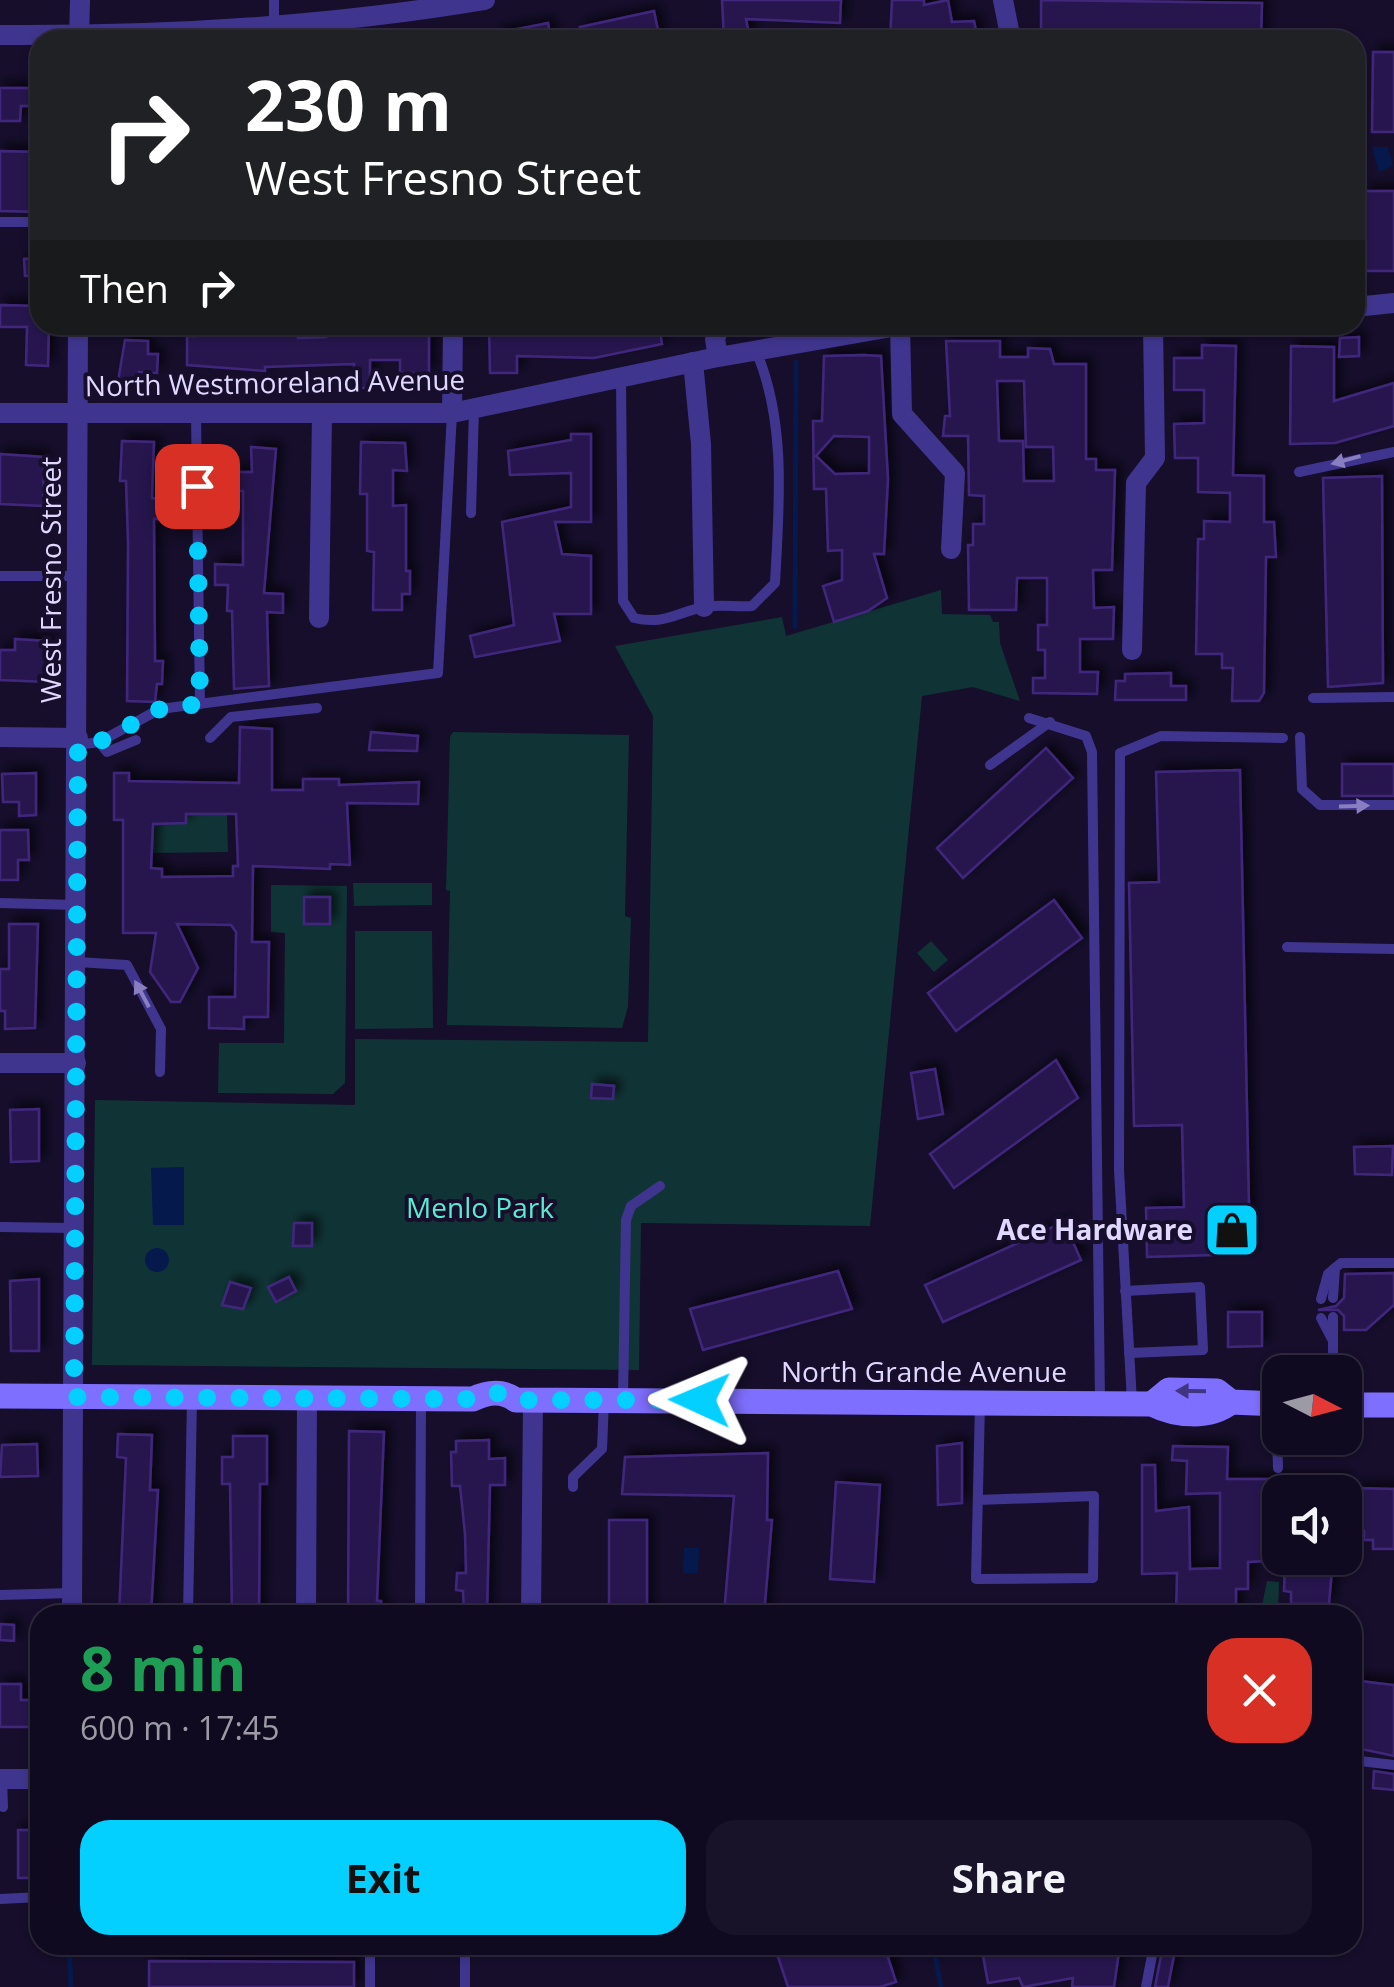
<!DOCTYPE html>
<meta charset="utf-8">
<style>
body{margin:0;font-family:"Open Sans",sans-serif;background:#191329;color:#f1f3f6;height:100vh;display:flex;flex-direction:column;font-size:38px;white-space:nowrap}
*{box-sizing:border-box;margin:0}
p{font-size:32px;color:#9c9aa5}
.icon{flex:none;width:55px;height:55px;fill:none;stroke:currentColor;stroke-width:2;stroke-linecap:round;stroke-linejoin:round}
.map{position:relative;flex:1;overflow:hidden}
.panel{position:absolute;left:30px;top:1605px;width:1332px;height:350px;display:flex;flex-direction:column;background:#100a20;border-radius:30px;box-shadow:0 2px 8px #0004,0 0 0 2px #302b3e}
.panel>*{flex:none}
.banner{position:absolute;left:30px;top:30px;width:1335px;height:305px;border-radius:30px;box-shadow:0 2px 8px #0004,0 0 0 2px #302b3e;background:#202124;color:#fff;overflow:hidden}
.needle{width:65px;rotate:96deg}
.controls{position:absolute;left:1262px;top:1355px;display:grid;gap:20px}
.controls a{display:grid;place-items:center;width:100px;height:100px;border-radius:20px;background:#100a20;box-shadow:0 2px 8px #0004,0 0 0 2px #302b3e;font-size:50px}
.pin{position:absolute;display:grid;place-items:center;width:85px;height:85px;color:#fff;margin:-42px;border-radius:20px;box-shadow:0 5px 15px #0006}
.me{position:absolute;width:110px;margin:-55px;rotate:271deg;stroke-linejoin:round;filter:drop-shadow(0 0 8px #0008)}
.turn{display:flex;align-items:center;gap:35px;height:210px;padding:0 50px;font-size:45px}
.turn .icon{width:130px;height:130px;stroke-width:2.5}
.turn b{display:block;font-size:70px;line-height:85px}
.then{display:flex;align-items:center;height:95px;padding:0 50px;background:#0003;gap:20px;font-size:38px}
.round{display:grid;place-items:center;flex:none;width:105px;height:105px;border-radius:30px;background:#191329}
.head{display:flex;align-items:center;justify-content:space-between;height:170px;padding:0 50px}
h1{font-size:60px;font-weight:700;line-height:75px;color:#1e9e55}
.cta{display:flex;gap:20px;margin-top:auto;padding:20px 50px}
.cta a{flex:1;height:115px;border-radius:30px;background:#04d0ff;color:#111;font-size:40px;font-weight:700;line-height:115px;text-align:center}
.cta a+a{background:#191329;color:#f1f3f6}
.map>svg:first-child{display:block}
.green{fill:#103436}
.water{fill:#05194d}
.lines{fill:none;stroke-linecap:round;stroke-linejoin:round}
.stream{stroke:#05194d;stroke-width:5}
.building{fill:#28184e;stroke:#40287c;stroke-width:2.5;fill-rule:evenodd;filter:url(#shadow)}
.lane{stroke:#40358e;stroke-width:10}
.street{stroke:#40358e;stroke-width:20}
.secondary{stroke:#7f6fff;stroke-width:25}
.oneway{fill:#887ec1}
.oneway2{fill:#403580}
.route{stroke:#04d0ff;stroke-width:18;stroke-dasharray:0 32.4}
.labels{text-anchor:middle;stroke-width:8;stroke-linejoin:round;paint-order:stroke}
.street-label{font-size:28px;fill:#e0d8ff;stroke:#160e2b}
.park-label{font-size:28px;fill:#58ebd3;stroke:#160e2b}
.poi-label{font-size:28px;font-weight:bold;fill:#e0d8ff;stroke:#160e2b;text-anchor:end}
</style>
<div class="map">
<svg width="1394" height="1987" viewBox="0 0 1394 1987">
<defs>
<filter id="shadow"><feDropShadow dx="6" dy="-6" stdDeviation="5" flood-color="#0009"/></filter>
</defs>
<rect width="100%" height="100%" fill="#160e2b"/>
<!-- green -->
<g class="green">
<path d="M 941,590 L 942,614 L 990,615 L 993,622 L 999,622 L 1000,643 L 1020,701 L 973,687 L 922,696 L 870,1226 L 641,1223 L 639,1370 L 92,1365 L 95,1100 L 355,1105 L 355,1039 L 648,1042 L 653,716 L 615,646 L 782,617 L 786,636 Z"/>
<path d="M 453,732 L 629,735 L 625,916 L 631,918 L 628,1007 L 622,1028 L 447,1025 L 450,891 L 446,890 L 450,737 Z"/>
<path d="M 186,814 L 227,814 L 228,852 L 153,853 L 153,824 L 185,823 Z"/>
<path d="M 353,883 L 432,883 L 432,905 L 354,906 Z"/>
<path d="M 271,885 L 347,886 L 345,1083 L 333,1094 L 218,1093 L 219,1043 L 284,1043 L 285,933 L 271,932 Z"/>
<path d="M 355,931 L 432,931 L 433,1028 L 355,1029 Z"/>
<path d="M 931,941 L 948,960 L 934,972 L 917,953 Z"/>
<path d="M 1267,1581 L 1279,1582 L 1278,1615 L 1260,1615 Z"/>
</g>
<!-- water -->
<g class="water">
<path d="M 1372,147 L 1388,147 L 1393,166 L 1379,172 Z"/>
<path d="M 184,1167 L 184,1225 L 153,1225 L 151,1168 Z"/>
<circle cx="157" cy="1260" r="12"/>
<path d="M 684,1548 L 699,1548 L 698,1573 L 683,1573 Z"/>
</g>
<g class="lines">
<!-- stream -->
<g class="stream">
<path d="M 795,627 L 796,362"/>
<path d="M 69,1945 L 71,1987"/>
<path d="M 933,1945 L 941,1987"/>
</g>
</g>
<!-- building -->
<g class="building">
<path d="M 722,0 L 841,0 L 840,23 L 746,19 L 750,40 L 724,40 Z"/>
<path d="M 892,0 L 924,0 L 924,5 L 948,0 L 952,22 L 974,21 L 978,40 L 890,40 Z"/>
<path d="M 1041,0 L 1262,3 L 1261,40 L 1041,40 Z"/>
<path d="M 654,11 L 660,40 L 583,40 L 580,27 Z"/>
<path d="M 548,23 L 551,40 L 497,40 L 497,33 Z"/>
<path d="M 1373,52 L 1394,52 L 1394,132 L 1372,132 Z"/>
<path d="M 0,88 L 31,88 L 31,106 L 21,106 L 20,121 L 0,121 Z"/>
<path d="M 0,151 L 39,152 L 39,212 L 0,211 Z"/>
<path d="M 1365,191 L 1394,191 L 1394,271 L 1363,271 Z"/>
<path d="M 40,258 L 40,275 L 25,276 L 24,259 Z"/>
<path d="M 0,305 L 40,306 L 40,325 L 49,325 L 48,366 L 26,365 L 27,327 L 0,327 Z"/>
<path d="M 195,325 L 265,325 L 265,330 L 298,331 L 298,338 L 326,337 L 326,325 L 429,329 L 429,373 L 400,373 L 400,360 L 370,360 L 370,388 L 354,388 L 354,364 L 265,367 L 265,371 L 187,365 L 187,336 L 195,336 Z"/>
<path d="M 609,325 L 659,325 L 662,344 L 594,358 L 517,356 L 517,373 L 490,373 L 489,326 L 571,332 L 571,326 Z"/>
<path d="M 1359,337 L 1359,356 L 1339,357 L 1340,338 Z"/>
<path d="M 125,340 L 148,341 L 148,354 L 158,354 L 157,373 L 139,372 L 139,382 L 118,381 Z"/>
<path d="M 946,341 L 1000,341 L 1000,357 L 1028,357 L 1028,348 L 1050,349 L 1054,364 L 1086,364 L 1086,459 L 1096,459 L 1096,470 L 1115,470 L 1112,570 L 1093,570 L 1094,608 L 1114,607 L 1113,639 L 1080,639 L 1080,672 L 1098,672 L 1097,694 L 1033,693 L 1033,678 L 1045,678 L 1045,650 L 1038,650 L 1038,625 L 1047,625 L 1047,578 L 1017,578 L 1016,610 L 969,610 L 968,545 L 973,545 L 973,524 L 984,524 L 984,496 L 969,495 L 968,436 L 943,436 L 945,416 L 950,416 ZM 997,381 L 1024,381 L 1026,447 L 1053,447 L 1054,481 L 1024,481 L 1023,441 L 999,441 Z"/>
<path d="M 1202,345 L 1236,346 L 1233,475 L 1264,476 L 1264,522 L 1274,522 L 1276,557 L 1266,557 L 1264,693 L 1259,701 L 1232,701 L 1233,668 L 1222,668 L 1222,654 L 1196,654 L 1198,539 L 1204,539 L 1204,521 L 1230,522 L 1230,493 L 1198,492 L 1198,458 L 1175,458 L 1174,424 L 1204,423 L 1204,390 L 1174,390 L 1174,358 L 1202,358 Z"/>
<path d="M 1291,346 L 1334,347 L 1334,401 L 1394,383 L 1394,426 L 1335,443 L 1290,444 Z"/>
<path d="M 863,355 L 881,356 L 888,479 L 884,554 L 874,554 L 887,598 L 868,611 L 834,622 L 823,586 L 842,580 L 842,550 L 828,551 L 826,489 L 814,489 L 813,421 L 822,421 L 824,356 ZM 834,436 L 869,437 L 869,473 L 835,474 L 816,456 Z"/>
<path d="M 571,434 L 591,434 L 591,522 L 555,522 L 562,554 L 591,556 L 591,614 L 554,614 L 560,641 L 475,657 L 470,636 L 514,625 L 502,522 L 571,507 L 571,473 L 510,475 L 508,451 L 571,440 Z"/>
<path d="M 122,441 L 154,442 L 152,498 L 162,499 L 161,519 L 154,519 L 155,661 L 163,661 L 162,684 L 157,684 L 155,702 L 127,701 L 128,543 L 126,481 L 120,481 Z"/>
<path d="M 361,442 L 405,443 L 407,471 L 393,470 L 393,506 L 406,505 L 406,571 L 410,571 L 410,594 L 402,594 L 402,610 L 373,610 L 374,552 L 367,551 L 367,494 L 360,494 Z"/>
<path d="M 251,447 L 276,449 L 264,593 L 283,594 L 283,613 L 267,612 L 269,686 L 234,689 L 232,611 L 227,611 L 228,585 L 215,585 L 215,564 L 243,565 L 243,491 L 234,491 L 235,472 L 252,472 Z"/>
<path d="M 0,454 L 44,457 L 43,506 L 0,504 Z"/>
<path d="M 1382,476 L 1383,683 L 1328,687 L 1323,478 Z"/>
<path d="M 15,639 L 47,641 L 46,682 L 0,680 L 0,650 L 15,650 Z"/>
<path d="M 1171,673 L 1171,686 L 1186,686 L 1186,700 L 1115,700 L 1116,681 L 1125,681 L 1125,674 Z"/>
<path d="M 240,727 L 272,729 L 272,790 L 303,790 L 303,779 L 339,779 L 339,785 L 419,782 L 418,804 L 347,803 L 350,865 L 330,864 L 330,869 L 253,866 L 252,942 L 269,942 L 268,1017 L 244,1017 L 244,1029 L 209,1028 L 209,997 L 235,997 L 236,932 L 231,925 L 177,924 L 198,968 L 180,1002 L 171,1002 L 150,972 L 156,933 L 123,933 L 123,820 L 114,820 L 114,773 L 129,773 L 129,781 L 239,783 ZM 186,814 L 236,814 L 238,866 L 233,866 L 233,876 L 162,877 L 162,869 L 151,868 L 153,824 L 186,823 Z"/>
<path d="M 371,732 L 418,736 L 417,751 L 369,750 Z"/>
<path d="M 1046,748 L 1073,778 L 963,878 L 937,848 Z"/>
<rect x="1342" y="764" width="52" height="32"/>
<path d="M 1240,770 L 1250,1254 L 1147,1257 L 1146,1208 L 1184,1207 L 1182,1125 L 1134,1126 L 1129,883 L 1159,882 L 1156,772 Z"/>
<path d="M 36,773 L 36,815 L 19,816 L 19,802 L 3,802 L 2,774 Z"/>
<path d="M 0,830 L 28,830 L 29,860 L 18,860 L 18,880 L 0,880 Z"/>
<rect x="304" y="897" width="26" height="27"/>
<path d="M 1054,900 L 1082,938 L 956,1031 L 928,993 Z"/>
<path d="M 9,924 L 38,924 L 35,1028 L 5,1029 L 5,1011 L 0,1011 L 0,969 L 9,969 Z"/>
<path d="M 1056,1060 L 1078,1098 L 954,1188 L 930,1154 Z"/>
<path d="M 935,1069 L 943,1114 L 918,1119 L 911,1073 Z"/>
<path d="M 592,1084 L 614,1086 L 613,1099 L 591,1098 Z"/>
<path d="M 39,1109 L 39,1161 L 11,1162 L 10,1110 Z"/>
<path d="M 1393,1146 L 1392,1175 L 1355,1174 L 1354,1147 Z"/>
<path d="M 1064,1222 L 1081,1260 L 943,1322 L 925,1285 Z"/>
<path d="M 294,1223 L 312,1223 L 312,1246 L 293,1246 Z"/>
<path d="M 838,1271 L 852,1309 L 703,1350 L 690,1309 Z"/>
<path d="M 1394,1273 L 1394,1305 L 1366,1330 L 1344,1330 L 1344,1316 L 1338,1310 L 1318,1310 L 1336,1306 L 1344,1298 L 1345,1274 Z"/>
<path d="M 289,1277 L 296,1291 L 276,1302 L 268,1287 Z"/>
<path d="M 39,1279 L 39,1351 L 11,1351 L 10,1281 Z"/>
<path d="M 230,1282 L 251,1288 L 243,1309 L 222,1305 Z"/>
<path d="M 1228,1312 L 1262,1312 L 1262,1346 L 1228,1347 Z"/>
<path d="M 349,1431 L 384,1432 L 377,1601 L 381,1601 L 381,1615 L 348,1615 Z"/>
<path d="M 118,1434 L 152,1435 L 150,1490 L 158,1490 L 151,1615 L 119,1615 L 126,1458 L 117,1457 Z"/>
<path d="M 233,1436 L 267,1436 L 267,1484 L 260,1484 L 259,1615 L 232,1615 L 230,1484 L 222,1484 L 222,1457 L 233,1457 Z"/>
<path d="M 489,1440 L 489,1459 L 505,1458 L 505,1485 L 490,1485 L 487,1615 L 464,1615 L 463,1591 L 456,1590 L 457,1573 L 466,1573 L 465,1534 L 460,1486 L 452,1486 L 451,1452 L 456,1452 L 456,1441 Z"/>
<path d="M 962,1443 L 962,1503 L 938,1505 L 937,1446 Z"/>
<path d="M 37,1444 L 38,1476 L 0,1477 L 2,1445 Z"/>
<path d="M 1173,1446 L 1228,1447 L 1227,1479 L 1344,1479 L 1344,1492 L 1269,1492 L 1269,1561 L 1248,1562 L 1248,1589 L 1236,1589 L 1236,1615 L 1176,1615 L 1177,1573 L 1142,1574 L 1142,1465 L 1155,1465 L 1156,1511 L 1189,1507 L 1190,1569 L 1220,1568 L 1220,1493 L 1186,1494 L 1187,1461 L 1172,1460 Z"/>
<path d="M 768,1453 L 767,1520 L 772,1520 L 764,1615 L 724,1614 L 734,1496 L 622,1494 L 625,1457 Z"/>
<path d="M 836,1482 L 880,1485 L 874,1582 L 830,1579 Z"/>
<path d="M 1357,1488 L 1394,1489 L 1394,1549 L 1373,1549 L 1373,1540 L 1364,1540 L 1364,1531 L 1357,1531 Z"/>
<rect x="609" y="1520" width="38" height="95"/>
<path d="M 1285,1558 L 1333,1558 L 1329,1604 L 1291,1604 L 1291,1592 L 1284,1591 Z"/>
<path d="M 0,1624 L 14,1625 L 14,1641 L 0,1640 Z"/>
<path d="M 1352,1680 L 1394,1685 L 1394,1756 L 1352,1747 Z"/>
<path d="M 0,1684 L 21,1684 L 21,1700 L 37,1700 L 36,1727 L 0,1727 Z"/>
<path d="M 1374,1771 L 1394,1774 L 1394,1790 L 1373,1788 Z"/>
<path d="M 18,1830 L 37,1830 L 38,1878 L 18,1878 Z"/>
<path d="M 774,1945 L 884,1945 L 896,1982 L 880,1987 L 788,1987 Z"/>
<path d="M 981,1945 L 1120,1945 L 1114,1987 L 1072,1987 L 1073,1978 L 1023,1987 L 1019,1978 L 988,1983 Z"/>
<path d="M 1163,1945 L 1176,1945 L 1168,1987 L 1155,1987 Z"/>
<path d="M 149,1961 L 354,1962 L 354,1987 L 149,1987 Z"/>
</g>
<g class="lines">
<!-- lane -->
<g class="lane">
<path d="M 274,25 L 274,0"/>
<path d="M 0,222 L 40,222"/>
<path d="M 621,378 L 623,601 L 634,618 C 664,625 676,613 703,607 C 718,604 737,607 752,606 L 775,583 C 779,507 787,423 756,351"/>
<path d="M 196,414 L 200,704"/>
<path d="M 1299,472 L 1394,452"/>
<path d="M 471,513 L 474,409"/>
<path d="M 0,576 L 78,576"/>
<path d="M 1313,698 L 1394,697"/>
<path d="M 1029,718 L 1086,736 L 1092,752 L 1100,1402"/>
<path d="M 1300,737 L 1302,789 L 1320,805 L 1394,805"/>
<path d="M 210,738 L 231,717 L 317,708"/>
<path d="M 99,742 L 107,752 L 136,740"/>
<path d="M 78,745 L 99,742 L 160,709 L 438,673 L 452,413"/>
<path d="M 990,765 L 1050,722"/>
<path d="M 0,903 L 77,905"/>
<path d="M 1287,947 L 1394,949"/>
<path d="M 77,962 L 127,965 L 161,1029 L 160,1072"/>
<path d="M 0,1227 L 74,1228"/>
<path d="M 1125,1291 L 1200,1287 L 1203,1350 L 1129,1353"/>
<path d="M 1333,1298 L 1335,1268 L 1341,1263 L 1394,1263"/>
<path d="M 1321,1299 L 1328,1274 L 1335,1268"/>
<path d="M 1333,1317 L 1333,1372"/>
<path d="M 1321,1318 L 1332,1339"/>
<path d="M 623,1399 L 626,1220 L 631,1206 L 660,1186"/>
<path d="M 1132,1402 L 1119,1170 L 1120,753 L 1161,736 L 1283,738"/>
<path d="M 1276,1404 L 1278,1468"/>
<path d="M 573,1487 L 573,1477 L 602,1449 L 604,1401"/>
<path d="M 978,1500 L 1094,1496 L 1093,1578 L 976,1579 L 980,1403"/>
<path d="M 0,1595 L 72,1593"/>
<path d="M 188,1615 L 192,1398"/>
<path d="M 420,1615 L 421,1400"/>
<path d="M 1352,1760 L 1394,1765"/>
<path d="M 2,1779 L 3,1807"/>
<path d="M 0,1899 L 40,1897"/>
<path d="M 135,1949 L 140,1945"/>
<path d="M 370,1987 L 370,1945"/>
<path d="M 465,1987 L 465,1945"/>
<path d="M 1146,1987 L 1154,1945"/>
</g>
<!-- street -->
<g class="street">
<path d="M 1003,0 L 1011,40"/>
<path d="M 0,35 C 162,36 325,27 485,0"/>
<path d="M 79,40 L 80,0"/>
<path d="M 1355,307 L 1394,303"/>
<path d="M 900,325 L 902,414 L 955,473 L 951,549"/>
<path d="M 718,357 L 715,339 L 720,325"/>
<path d="M 693,362 L 701,444 L 704,607"/>
<path d="M 0,413 L 452,413 L 713,358 L 903,325"/>
<path d="M 452,413 L 453,325"/>
<path d="M 319,618 L 322,414"/>
<path d="M 1132,650 L 1136,483 L 1155,458 L 1153,325"/>
<path d="M 0,737 L 78,738"/>
<path d="M 0,1063 L 76,1063"/>
<path d="M 72,1615 L 78,325"/>
<path d="M 306,1615 L 307,1398"/>
<path d="M 531,1615 L 533,1400"/>
<path d="M 0,1779 L 40,1779"/>
</g>
<!-- secondary -->
<g class="secondary">
<path d="M 0,1396 L 473,1399 C 488,1392 502,1390 516,1400 L 1152,1404 C 1176,1416 1209,1419 1231,1402"/>
<path d="M 1152,1404 L 1169,1390 L 1217,1391 L 1231,1402 L 1280,1404"/>
<path d="M 1345,1405 L 1394,1405"/>
</g>
</g>
<!-- one-way arrows -->
<defs><path id="oneway-solid" d="M-6-.8H1V-3.2L6.5 0L1 3.2V.8H-6Z" transform="scale(2.5)"/></defs>
<g class="oneway">
<use href="#oneway-solid" transform="translate(1346 460) rotate(165)"/>
<use href="#oneway-solid" transform="translate(1354 806) rotate(-2)"/>
<use href="#oneway-solid" transform="translate(142 994) rotate(-118)"/>
</g>
<use class="oneway2" href="#oneway-solid" transform="translate(1191 1391) rotate(-179)"/>
<g class="lines">
<!-- route -->
<path class="route" d="M 197,486 L 200,704 L 160,709 L 99,742 L 78,745 L 74,1397 L 473,1399 C 487,1392 502,1390 516,1400 L 700,1400"/>
</g>
<!-- icons -->
<defs>
<g id="shop-square" transform="scale(2.875)"><rect x="-9" y="-9" width="18" height="18" rx="4" fill="#04d0ff" stroke="#160e2b"/><path d="M-5-2.5h2.3a2.7 3.5 0 0 1 5.4 0H5L5.5 6h-11ZM-1.5-2.5h3a1.5 2.3 0 0 0-3 0Z" fill="#111"/></g>
</defs>
<g fill-rule="evenodd">
<use href="#shop-square" x="1232" y="1230"/>
</g>
<g class="labels">
<!-- street labels -->
<g class="street-label">
<text transform="translate(275 383) rotate(-1)" y="10">North Westmoreland Avenue</text>
<text transform="translate(51 580) rotate(-90)" y="10">West Fresno Street</text>
<text x="924" y="1382">North Grande Avenue</text>
</g>
<!-- park labels -->
<g class="park-label">
<text x="480" y="1218">Menlo Park</text>
</g>
<!-- poi labels -->
<g class="poi-label">
<text x="1193" y="1240">Ace Hardware</text>
</g>
</g>
</svg>
<div class="controls">
<a><svg class="needle" viewBox="-14 -14 28 28"><path d="M0-13l5 13h-10z" fill="#e53935"/><path d="M0 13l5-13h-10z" fill="#9c9aa5"/></svg></a>
<a><svg class="icon" aria-label="sound" viewBox="0 0 24 24"><path d="M4 9h4l5-4v14l-5-4H4zM17 9q2 3 0 6"/></svg></a>
</div>
<div class="pin" style="left:197px;top:486px;background:#d93025"><svg class="icon" aria-label="arrive" viewBox="0 0 24 24"><path d="M6 21V4h12l-3 4 3 4H6"/></svg></div>
<svg class="me" style="left:700px;top:1400px" viewBox="-20 -20 40 40"><path d="M0-17L14 15 0 8-14 15z" fill="#04d0ff" stroke="#fff" stroke-width="4"/></svg>
<div class="banner">
<div class="turn"><svg class="icon" aria-label="right" viewBox="0 0 24 24"><path d="M7 20v-9h11M14 6l5 5-5 5"/></svg><div><b>230 m</b>West Fresno Street</div></div>
<div class="then">Then<svg class="icon" aria-label="right" viewBox="0 0 24 24"><path d="M7 20v-9h11M14 6l5 5-5 5"/></svg></div>
</div>
<section class="panel">
<div class="head"><div><h1>8 min</h1><p>600 m · 17:45</p></div><a class="round" style="background:#d93025;color:#fff"><svg class="icon" aria-label="close" viewBox="0 0 24 24"><path d="M6 6l12 12M18 6L6 18"/></svg></a></div>
<div class="cta"><a>Exit</a><a>Share</a></div>
</section>
</div>
